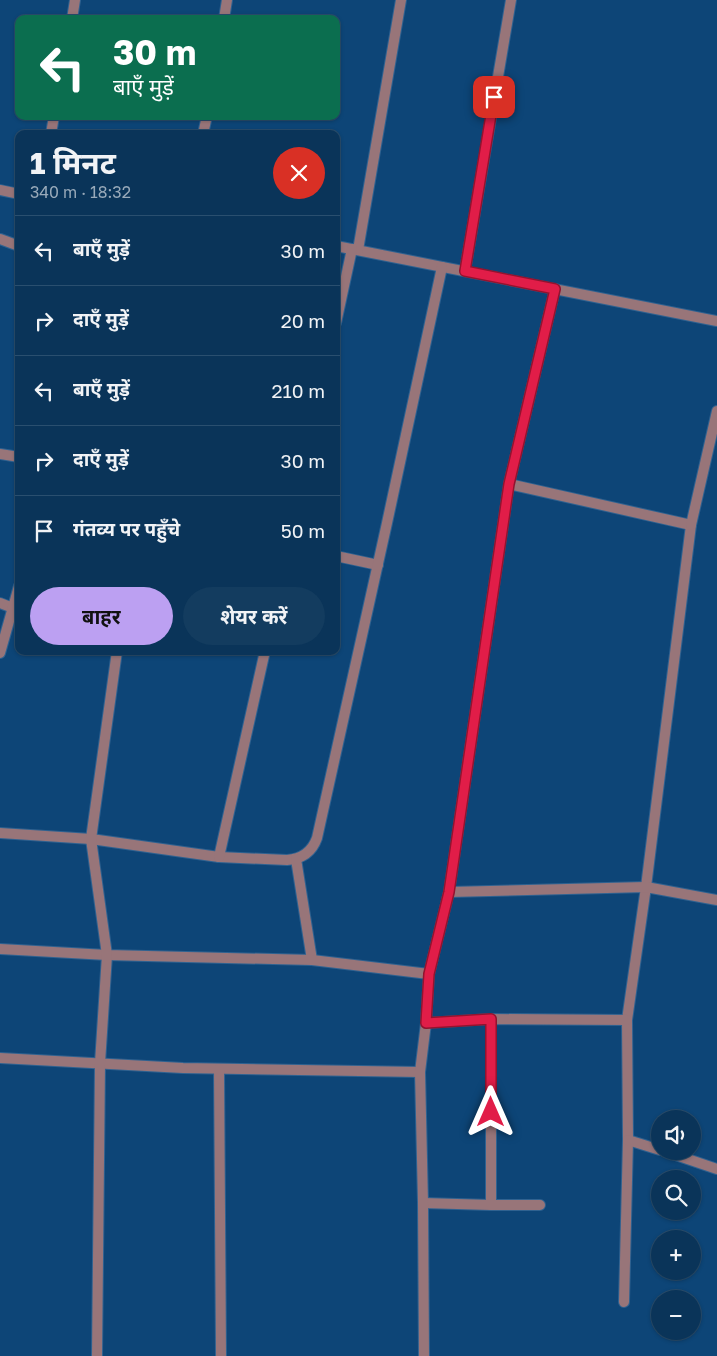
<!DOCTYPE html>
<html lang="hi">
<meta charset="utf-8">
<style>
body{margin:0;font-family:"Golos Text","Noto Sans Devanagari",sans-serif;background:#133c5f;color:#f1f3f6;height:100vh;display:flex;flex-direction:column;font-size:19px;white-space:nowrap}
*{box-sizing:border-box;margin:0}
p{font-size:16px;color:#99aaba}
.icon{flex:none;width:28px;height:28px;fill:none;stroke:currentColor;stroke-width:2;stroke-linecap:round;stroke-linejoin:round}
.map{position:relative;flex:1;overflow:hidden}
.side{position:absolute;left:15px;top:130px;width:325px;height:525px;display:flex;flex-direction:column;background:#0a3459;border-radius:10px;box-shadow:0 1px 4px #0004,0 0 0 1px #2a4f6f}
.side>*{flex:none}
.hud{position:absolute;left:15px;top:15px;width:325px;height:105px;border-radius:10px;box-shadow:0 1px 4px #0004,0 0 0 1px #2a4f6f;background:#0b6e4f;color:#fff;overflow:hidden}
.fabs{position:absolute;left:651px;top:1110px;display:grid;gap:10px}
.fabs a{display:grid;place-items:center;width:50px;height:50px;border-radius:50%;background:#0a3459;box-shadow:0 1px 4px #0004,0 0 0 1px #2a4f6f;font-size:25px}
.pin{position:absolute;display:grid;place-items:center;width:42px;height:42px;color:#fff;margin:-21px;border-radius:10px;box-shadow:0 2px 8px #0006}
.me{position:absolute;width:55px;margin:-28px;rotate:0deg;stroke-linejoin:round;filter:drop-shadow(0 0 4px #0008)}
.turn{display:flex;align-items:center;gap:18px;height:105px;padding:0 15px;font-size:22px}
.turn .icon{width:65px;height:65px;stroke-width:2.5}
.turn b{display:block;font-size:35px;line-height:42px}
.round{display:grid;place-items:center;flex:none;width:52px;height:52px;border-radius:26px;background:#133c5f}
.overview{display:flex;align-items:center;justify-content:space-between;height:85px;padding:0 15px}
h1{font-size:30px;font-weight:700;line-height:38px}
.cta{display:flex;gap:10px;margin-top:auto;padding:10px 15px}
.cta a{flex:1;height:58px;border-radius:30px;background:#bca0f2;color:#111;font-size:20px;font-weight:700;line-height:58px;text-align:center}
.cta a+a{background:#133c5f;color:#f1f3f6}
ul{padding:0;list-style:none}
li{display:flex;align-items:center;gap:15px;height:70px;padding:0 15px;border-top:1px solid #2a4f6f}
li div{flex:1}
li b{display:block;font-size:19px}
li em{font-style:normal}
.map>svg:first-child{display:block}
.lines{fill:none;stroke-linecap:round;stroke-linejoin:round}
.street-casing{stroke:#306290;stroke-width:12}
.street{stroke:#987579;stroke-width:10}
.route-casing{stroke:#92132f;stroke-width:12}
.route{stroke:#e11d48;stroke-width:9}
</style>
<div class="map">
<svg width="717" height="1356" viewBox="0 0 717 1356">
<rect width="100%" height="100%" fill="#0d4577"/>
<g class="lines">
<!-- street casing -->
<g class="street-casing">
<g id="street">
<path d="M 72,19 L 75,0"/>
<path d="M 224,19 L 227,0"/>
<path d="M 51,134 L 54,116"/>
<path d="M 203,134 L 207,116"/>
<path d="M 0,190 L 19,194"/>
<path d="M 0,239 L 19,246"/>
<path d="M 336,246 L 717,321"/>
<path d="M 358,250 L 401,0"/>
<path d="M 465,271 L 511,0"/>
<path d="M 336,323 L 352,249"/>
<path d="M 0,454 L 19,457"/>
<path d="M 509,484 L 691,525 L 646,887 L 627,1020 L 628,1140 L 624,1302"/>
<path d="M 691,525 L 717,411"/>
<path d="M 336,556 L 378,565"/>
<path d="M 0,603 L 18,610"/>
<path d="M 0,653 L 19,586"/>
<path d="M 0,833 L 91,839 L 219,857 L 287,860 C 301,859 312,852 317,838 L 387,523 L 442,267"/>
<path d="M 219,857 L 265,651"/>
<path d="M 296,859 L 312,960"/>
<path d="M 449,892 L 646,887 L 717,900"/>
<path d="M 0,949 L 107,955 L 312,960 L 429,974"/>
<path d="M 491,1019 L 491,1205"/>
<path d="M 426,1023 L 491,1019 L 627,1020"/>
<path d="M 0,1058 L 183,1068 L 420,1072"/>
<path d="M 219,1069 L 221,1356"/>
<path d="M 628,1140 L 660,1150"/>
<path d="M 664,1151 L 717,1169"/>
<path d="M 423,1203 L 491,1205 L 540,1205"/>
<path d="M 97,1356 L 100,1063 L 107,955 L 91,839 L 117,651"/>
<path d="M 424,1356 L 423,1203 L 420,1072 L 426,1023 L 429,974 L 449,892 L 509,484 L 555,289"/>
</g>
</g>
<!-- street -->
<use href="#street" class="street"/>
</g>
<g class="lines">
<!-- route casing -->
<g class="route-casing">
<path id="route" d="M 491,1112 L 491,1019 L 426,1023 L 429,974 L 449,892 L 509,484 L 555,289 L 465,271 L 494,97"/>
</g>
<!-- route -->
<use href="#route" class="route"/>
</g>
</svg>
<div class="fabs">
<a><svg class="icon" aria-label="sound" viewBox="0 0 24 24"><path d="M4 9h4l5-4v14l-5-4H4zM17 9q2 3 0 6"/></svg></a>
<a><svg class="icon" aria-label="search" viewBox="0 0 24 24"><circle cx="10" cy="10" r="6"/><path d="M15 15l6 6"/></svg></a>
<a>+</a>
<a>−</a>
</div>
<div class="pin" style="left:494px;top:97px;background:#d93025"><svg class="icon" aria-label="arrive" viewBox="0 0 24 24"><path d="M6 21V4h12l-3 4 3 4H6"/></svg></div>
<svg class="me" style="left:491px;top:1112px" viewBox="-20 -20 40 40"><path d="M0-17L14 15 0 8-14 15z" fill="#e11d48" stroke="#fff" stroke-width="4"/></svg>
<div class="hud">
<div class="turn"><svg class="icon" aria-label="left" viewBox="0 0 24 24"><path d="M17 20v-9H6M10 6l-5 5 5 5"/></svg><div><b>30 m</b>बाएँ मुड़ें</div></div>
</div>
<section class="side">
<div class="overview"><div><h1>1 मिनट</h1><p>340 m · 18:32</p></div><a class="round" style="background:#d93025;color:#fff"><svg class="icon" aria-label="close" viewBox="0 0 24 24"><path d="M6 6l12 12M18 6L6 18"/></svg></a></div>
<ul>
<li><svg class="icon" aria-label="left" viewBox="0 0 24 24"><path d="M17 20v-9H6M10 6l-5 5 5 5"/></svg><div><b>बाएँ मुड़ें</b></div><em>30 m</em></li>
<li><svg class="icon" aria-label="right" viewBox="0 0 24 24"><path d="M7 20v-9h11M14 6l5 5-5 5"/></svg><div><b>दाएँ मुड़ें</b></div><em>20 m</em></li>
<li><svg class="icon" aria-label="left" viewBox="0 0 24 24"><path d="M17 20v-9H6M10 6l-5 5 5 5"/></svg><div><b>बाएँ मुड़ें</b></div><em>210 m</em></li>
<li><svg class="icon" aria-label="right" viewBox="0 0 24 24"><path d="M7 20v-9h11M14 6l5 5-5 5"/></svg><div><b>दाएँ मुड़ें</b></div><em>30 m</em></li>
<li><svg class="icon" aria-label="arrive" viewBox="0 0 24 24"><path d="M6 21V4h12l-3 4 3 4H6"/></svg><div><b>गंतव्य पर पहुँचे</b></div><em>50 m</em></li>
</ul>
<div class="cta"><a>बाहर</a><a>शेयर करें</a></div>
</section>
</div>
